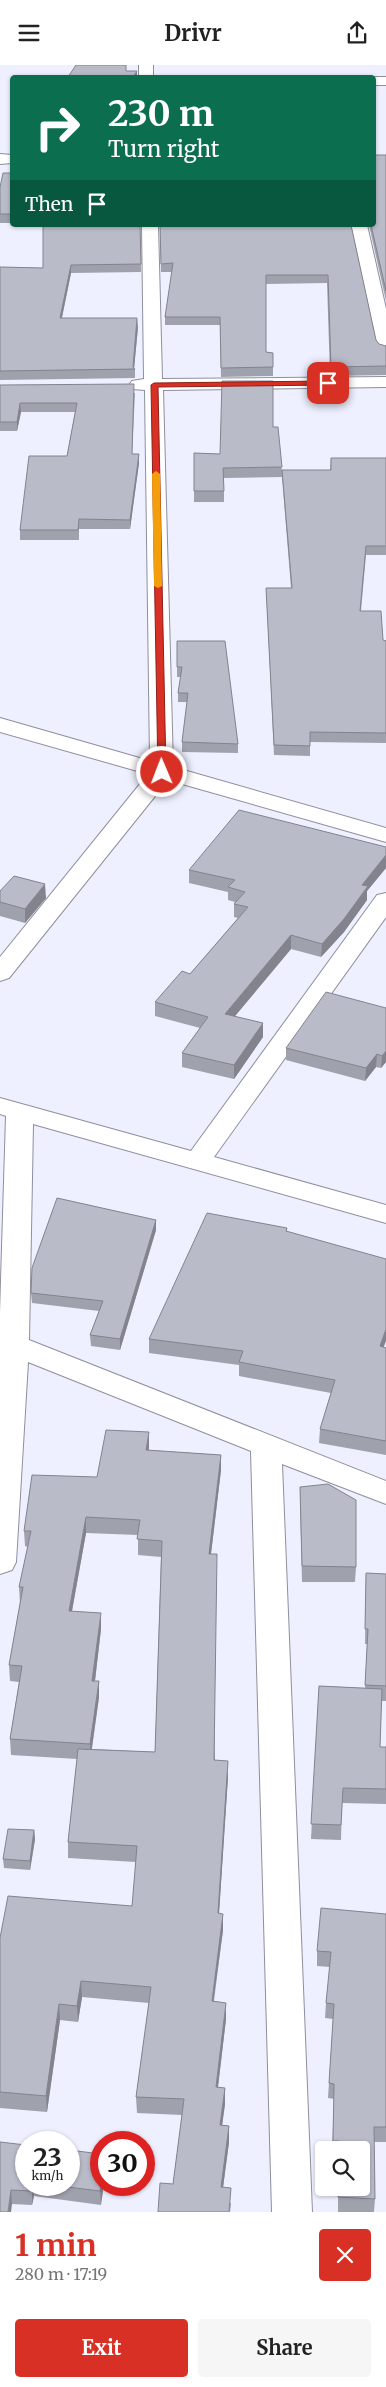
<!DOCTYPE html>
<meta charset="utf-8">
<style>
body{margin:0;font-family:Merriweather,serif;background:#f6f6f6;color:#222;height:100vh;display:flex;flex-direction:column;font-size:19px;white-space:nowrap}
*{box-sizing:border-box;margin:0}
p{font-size:16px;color:#767676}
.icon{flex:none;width:28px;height:28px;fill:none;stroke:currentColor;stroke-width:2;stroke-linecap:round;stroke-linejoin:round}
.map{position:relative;height:2147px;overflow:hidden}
.panel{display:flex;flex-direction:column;background:#fff;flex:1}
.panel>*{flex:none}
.guide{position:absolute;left:10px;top:10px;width:366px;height:152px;border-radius:5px;box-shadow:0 1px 4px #0004;background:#0b6e4f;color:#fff;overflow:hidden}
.controls{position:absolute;left:315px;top:2076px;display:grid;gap:10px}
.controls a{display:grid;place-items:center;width:55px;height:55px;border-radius:5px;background:#fff;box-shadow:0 1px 4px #0004;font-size:25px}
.speed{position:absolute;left:15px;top:2066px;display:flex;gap:10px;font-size:25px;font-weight:700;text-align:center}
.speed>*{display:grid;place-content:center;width:65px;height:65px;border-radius:50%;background:#fff;box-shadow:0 1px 4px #0004;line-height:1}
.speed small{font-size:12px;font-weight:400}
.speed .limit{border:8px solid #d22;background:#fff;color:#111}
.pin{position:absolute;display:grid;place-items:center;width:42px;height:42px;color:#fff;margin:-21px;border-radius:10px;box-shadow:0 2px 8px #0006}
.me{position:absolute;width:55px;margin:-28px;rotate:359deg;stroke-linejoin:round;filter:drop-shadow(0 0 4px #0008)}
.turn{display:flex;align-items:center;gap:18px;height:105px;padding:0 15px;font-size:22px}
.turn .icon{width:65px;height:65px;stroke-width:2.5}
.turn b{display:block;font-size:35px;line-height:42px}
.then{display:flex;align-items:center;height:48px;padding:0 15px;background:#0003;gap:10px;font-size:19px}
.round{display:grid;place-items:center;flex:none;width:52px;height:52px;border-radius:5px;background:#f6f6f6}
.headline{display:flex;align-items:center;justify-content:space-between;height:85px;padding:0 15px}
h1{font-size:30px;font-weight:700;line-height:38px;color:#d93025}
.primary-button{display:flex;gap:10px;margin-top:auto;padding:10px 15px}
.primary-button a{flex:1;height:58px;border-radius:5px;background:#d93025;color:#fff;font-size:20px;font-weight:700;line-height:58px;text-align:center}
.primary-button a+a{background:#f6f6f6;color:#222}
header{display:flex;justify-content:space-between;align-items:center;height:65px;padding:0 15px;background:#fff;font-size:22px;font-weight:700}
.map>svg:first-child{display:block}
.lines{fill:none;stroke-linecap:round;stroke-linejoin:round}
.minor-casing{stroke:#8e8f9d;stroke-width:2}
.minor{fill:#fff;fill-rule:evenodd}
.wall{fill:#9fa1ad;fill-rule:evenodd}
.shaded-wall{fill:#82838d}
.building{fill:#b9bbc9;stroke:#82838d}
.route{fill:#d93025;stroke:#8d1f18}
.slow{fill:#f59e0b}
</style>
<header><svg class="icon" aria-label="menu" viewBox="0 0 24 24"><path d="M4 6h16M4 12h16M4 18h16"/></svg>Drivr<svg class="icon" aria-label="share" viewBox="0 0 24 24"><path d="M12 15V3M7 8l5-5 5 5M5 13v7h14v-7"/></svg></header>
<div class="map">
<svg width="386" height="2147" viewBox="0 0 386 2147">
<rect width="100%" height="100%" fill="#eef0ff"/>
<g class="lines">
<!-- minor casing -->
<g class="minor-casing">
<g id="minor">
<rect x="139" y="0" width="14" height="12"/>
<path d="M 371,12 L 386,12 L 386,20 L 374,20 L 374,12 Z"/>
<path d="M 0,89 L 12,90 L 12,98 L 0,99 Z"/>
<path d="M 142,160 L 158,160 L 162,314 L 386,312 L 386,322 L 163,325 L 173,702 L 386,763 L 386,777 L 168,715 L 9,913 L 0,916 L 0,892 L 148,709 L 0,667 L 0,653 L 150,696 L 145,325 L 132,324 L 129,320 L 132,316 L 144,314 Z"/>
<path d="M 351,160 L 367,160 L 386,244 L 386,288 L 380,287 L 377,283 Z"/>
<path d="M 386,828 L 386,852 L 214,1092 L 386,1140 L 386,1158 L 33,1059 L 29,1275 L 386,1416 L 386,1439 L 282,1399 L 312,2147 L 272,2147 L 251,1386 L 28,1297 L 16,1497 L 12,1505 L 0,1509 L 0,1248 L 6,1051 L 0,1049 L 0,1033 L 191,1086 L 377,830 Z"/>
</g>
</g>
<!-- minor -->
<use href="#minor" class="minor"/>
</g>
<!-- wall -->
<g class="wall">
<path d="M 386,90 L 386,236 L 369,160 L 374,160 Z"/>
<path d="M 12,108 L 12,158 L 0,158 L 0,122 Z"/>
<path d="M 140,160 L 141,207 L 71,208 L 62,253 L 138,262 L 134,303 L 135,304 L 135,313 L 0,315 L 0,202 L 43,203 Z"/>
<path d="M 160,160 L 351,160 L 376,275 L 379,279 L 386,281 L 386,310 L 330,311 L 327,218 L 266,219 L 266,287 L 273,288 L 273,311 L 221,312 L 220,260 L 165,260 L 165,252 L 172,207 L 161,207 Z"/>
<path d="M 0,320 L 135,328 L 132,389 L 139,398 L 130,464 L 79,464 L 79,475 L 20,475 L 20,465 L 67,391 L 75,347 L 21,347 L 17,366 L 0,366 Z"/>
<path d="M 273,362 L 282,405 L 330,405 L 331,393 L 386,393 L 386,490 L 366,490 L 361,546 L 383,575 L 386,576 L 386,678 L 310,677 L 310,691 L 274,690 L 266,523 L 291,523 L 282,412 L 224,413 L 224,437 L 194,437 L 194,388 L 220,389 Z"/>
<path d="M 177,576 L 238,679 L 238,688 L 182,687 L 182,677 L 187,637 L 178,637 L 178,628 L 181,612 L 177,612 Z"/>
<path d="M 386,782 L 386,803 L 367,826 L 367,835 L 344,867 L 321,892 L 291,884 L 235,951 L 263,972 L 234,1014 L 182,1002 L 182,988 L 200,963 L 155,951 L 155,937 L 190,909 L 238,853 L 234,852 L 234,839 L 235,837 L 228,835 L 228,827 L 189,818 L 189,805 Z"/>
<path d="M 0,826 L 46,833 L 25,858 L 0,851 Z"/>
<path d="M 386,943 L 386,997 L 381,1003 L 376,1002 L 365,1016 L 286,995 L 286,983 Z"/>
<path d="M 156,1155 L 156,1165 L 120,1285 L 91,1281 L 90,1270 L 99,1246 L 32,1238 L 31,1228 Z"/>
<path d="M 287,1163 L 287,1166 L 384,1282 L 386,1283 L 386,1390 L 319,1378 L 320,1364 L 331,1328 L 239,1311 L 239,1300 L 149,1288 L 149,1274 Z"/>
<path d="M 149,1383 L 149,1385 L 221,1390 L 221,1405 L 211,1489 L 215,1695 L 228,1712 L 219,1848 L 223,1865 L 214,1936 L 226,1954 L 218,2022 L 225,2023 L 225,2039 L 222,2060 L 229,2061 L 229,2077 L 223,2122 L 231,2139 L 230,2147 L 158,2147 L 173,2119 L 182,2050 L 137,2048 L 136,2032 L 149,1938 L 82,1932 L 78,1957 L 60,1955 L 47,2047 L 0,2043 L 0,1873 L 132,1841 L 136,1797 L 68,1793 L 68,1777 L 77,1694 L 11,1690 L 10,1674 L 19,1617 L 10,1616 L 9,1600 L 20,1538 L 19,1522 L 28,1482 L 25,1481 L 24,1466 L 97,1412 ZM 86,1468 L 138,1470 L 138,1490 L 161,1492 L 155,1687 L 92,1684 L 99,1632 L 99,1616 L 95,1616 L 101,1564 L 72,1546 Z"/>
<path d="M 300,1422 L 356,1502 L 355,1517 L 302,1517 L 300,1437 Z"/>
<path d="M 366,1508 L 386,1509 L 386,1636 L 381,1636 L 380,1682 L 386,1682 L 386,1739 L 342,1738 L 341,1775 L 311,1774 L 319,1621 L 365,1623 L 367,1579 L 365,1579 Z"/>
<path d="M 34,1765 L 35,1774 L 30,1805 L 4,1803 L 3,1794 Z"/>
<path d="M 386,1849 L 386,2077 L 374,2077 L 375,2134 L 374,2147 L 338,2147 L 338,2122 L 361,2122 L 361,2085 L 332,2085 L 334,2034 L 328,2033 L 333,1954 L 325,1953 L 326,1938 L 330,1902 L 317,1901 L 317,1886 Z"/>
<path d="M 0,2077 L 26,2120 L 69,2120 L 101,2089 L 101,2140 L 34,2131 L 32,2140 L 12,2139 Z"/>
</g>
<!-- shaded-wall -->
<g class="shaded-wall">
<path d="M 137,6 L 137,12 L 133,12 Z"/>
<path d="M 71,200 L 71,208 L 60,261 L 60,253 Z"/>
<path d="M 137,253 L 138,262 L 134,304 L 133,305 Z"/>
<path d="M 20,338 L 21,347 L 17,366 L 17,357 Z"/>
<path d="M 139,389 L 139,398 L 130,464 L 130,455 Z"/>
<path d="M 386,790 L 386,803 L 367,826 L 367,835 L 344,867 L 321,892 L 322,879 L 362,820 Z"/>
<path d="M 45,819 L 46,833 L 25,858 L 25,844 Z"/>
<path d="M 291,870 L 291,884 L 225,963 L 225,949 Z"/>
<path d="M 263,958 L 263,972 L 234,1014 L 234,1000 Z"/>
<path d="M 386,986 L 386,997 L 381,1003 L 382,991 Z"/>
<path d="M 377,989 L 376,1002 L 365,1016 L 366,1003 Z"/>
<path d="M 156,1155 L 156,1165 L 120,1285 L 120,1274 Z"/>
<path d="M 386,1264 L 386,1276 L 379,1295 L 380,1281 Z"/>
<path d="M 149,1367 L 149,1383 L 146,1401 L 146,1385 Z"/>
<path d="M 221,1390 L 221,1405 L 209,1505 L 209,1489 Z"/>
<path d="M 86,1452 L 86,1468 L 69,1562 L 69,1546 Z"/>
<path d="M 101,1548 L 101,1564 L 93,1632 L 92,1616 Z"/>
<path d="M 99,1616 L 99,1632 L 90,1695 L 90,1679 Z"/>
<path d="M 228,1696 L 228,1712 L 218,1864 L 218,1848 Z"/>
<path d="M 34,1765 L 35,1774 L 30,1805 L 30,1796 Z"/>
<path d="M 223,1849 L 223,1865 L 211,1952 L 212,1936 Z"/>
<path d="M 81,1916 L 82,1932 L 78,1957 L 77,1941 Z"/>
<path d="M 226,1938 L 226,1954 L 216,2038 L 216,2022 Z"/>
<path d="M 59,1939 L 60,1955 L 47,2047 L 46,2031 Z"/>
<path d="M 225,2023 L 225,2039 L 220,2076 L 220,2060 Z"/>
<path d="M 229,2061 L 229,2077 L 221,2138 L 221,2122 Z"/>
<path d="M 33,2120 L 34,2131 L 32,2140 L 32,2126 Z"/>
<path d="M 101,2120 L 104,2120 L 101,2140 L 100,2126 Z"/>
<path d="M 11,2125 L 12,2139 L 11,2147 L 8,2147 Z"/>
</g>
<!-- building -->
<g class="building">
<path d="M 76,0 L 126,0 L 126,6 L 137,6 L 133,12 L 68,12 Z"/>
<path d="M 374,90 L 386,90 L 386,226 L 371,160 L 374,160 Z"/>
<path d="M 3,108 L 12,108 L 12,149 L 0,149 L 0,122 Z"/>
<path d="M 43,160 L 140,160 L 141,199 L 71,200 L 60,253 L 137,253 L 133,302 L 135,304 L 0,306 L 0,202 L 43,203 Z"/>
<path d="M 160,160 L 351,160 L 376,275 L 379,279 L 386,281 L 386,301 L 331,302 L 328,210 L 266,210 L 266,287 L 273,288 L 273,302 L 221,303 L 220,252 L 165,252 L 173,198 L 161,199 Z"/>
<path d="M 222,316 L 273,316 L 273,362 L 278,362 L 282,402 L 223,403 L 224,426 L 194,426 L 194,388 L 220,389 Z"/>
<path d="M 134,319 L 132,389 L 139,389 L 130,455 L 79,454 L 78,465 L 20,465 L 29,391 L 67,391 L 77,338 L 20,338 L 17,357 L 0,357 L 0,320 Z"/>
<path d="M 331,393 L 386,393 L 386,481 L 366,481 L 360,546 L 381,546 L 383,575 L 386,576 L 386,668 L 310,667 L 310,681 L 274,680 L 266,523 L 292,523 L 282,405 L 331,405 Z"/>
<path d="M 177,576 L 225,576 L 238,679 L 182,677 L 188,628 L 178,628 L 182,602 L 177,602 Z"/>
<path d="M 239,745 L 386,782 L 386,790 L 362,820 L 368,821 L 344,854 L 322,879 L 291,870 L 225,949 L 263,958 L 234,1000 L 182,988 L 208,952 L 155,937 L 182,906 L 190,909 L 248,842 L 234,839 L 245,827 L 228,822 L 235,815 L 189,805 Z"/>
<path d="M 14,811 L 45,819 L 25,844 L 0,837 L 0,826 Z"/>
<path d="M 326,927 L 386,943 L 386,986 L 382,991 L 377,989 L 366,1003 L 286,983 Z"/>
<path d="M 57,1133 L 156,1155 L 120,1274 L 90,1270 L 103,1236 L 31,1228 L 32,1203 Z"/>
<path d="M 207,1148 L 287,1163 L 286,1166 L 386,1194 L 386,1264 L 380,1281 L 386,1283 L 386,1376 L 320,1364 L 335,1315 L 239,1297 L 243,1286 L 149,1274 Z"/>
<path d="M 106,1365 L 149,1367 L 146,1385 L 221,1390 L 209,1489 L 217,1489 L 214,1695 L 228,1696 L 218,1848 L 223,1849 L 212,1936 L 226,1938 L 216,2022 L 225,2023 L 220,2060 L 229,2061 L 221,2122 L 231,2123 L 229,2147 L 158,2147 L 160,2118 L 173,2119 L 184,2034 L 136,2032 L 151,1922 L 81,1916 L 77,1941 L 59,1939 L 46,2031 L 0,2027 L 0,1873 L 8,1831 L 132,1841 L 137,1781 L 68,1777 L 78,1684 L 155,1687 L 162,1476 L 137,1474 L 140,1455 L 86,1452 L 69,1546 L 101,1548 L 92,1616 L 99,1616 L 90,1679 L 10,1674 L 22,1601 L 9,1600 L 23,1522 L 19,1522 L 31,1466 L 24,1466 L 32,1410 L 97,1412 Z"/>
<path d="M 328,1419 L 356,1435 L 356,1502 L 302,1501 L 300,1422 Z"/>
<path d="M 366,1508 L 386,1509 L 386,1621 L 365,1620 L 368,1564 L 365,1564 Z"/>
<path d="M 319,1621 L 382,1624 L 380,1682 L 386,1682 L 386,1724 L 343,1723 L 341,1760 L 311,1759 Z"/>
<path d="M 8,1764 L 34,1765 L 30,1796 L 3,1794 Z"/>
<path d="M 321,1843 L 386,1849 L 386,2062 L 374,2062 L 375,2134 L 338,2132 L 339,2122 L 361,2122 L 361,2085 L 339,2085 L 339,2076 L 333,2076 L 334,2019 L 329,2018 L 334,1939 L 326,1938 L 331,1887 L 317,1886 Z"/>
<path d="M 0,2077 L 26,2080 L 26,2120 L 33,2120 L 32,2126 L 11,2125 L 8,2147 L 0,2147 Z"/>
<path d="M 69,2085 L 101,2089 L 101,2120 L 100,2126 L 51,2120 L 69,2120 Z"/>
</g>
<!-- route -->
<path class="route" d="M 328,316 L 332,318 L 331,320 L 158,322 L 166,707 L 158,709 L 151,320 L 154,318 Z"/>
<!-- slow -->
<path class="slow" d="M 156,406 L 160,409 L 162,521 L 158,523 L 154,521 L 152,409 Z"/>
</svg>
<div class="controls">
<a><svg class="icon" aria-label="search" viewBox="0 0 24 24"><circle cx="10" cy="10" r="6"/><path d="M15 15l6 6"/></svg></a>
</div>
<div class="speed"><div>23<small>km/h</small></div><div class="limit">30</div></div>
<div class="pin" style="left:328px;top:318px;background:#d93025"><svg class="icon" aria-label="arrive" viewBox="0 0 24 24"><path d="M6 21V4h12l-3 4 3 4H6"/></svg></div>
<svg class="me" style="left:162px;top:707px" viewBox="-20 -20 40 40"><circle r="17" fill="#d93025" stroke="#fff" stroke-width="3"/><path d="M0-11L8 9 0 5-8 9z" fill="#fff"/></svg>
<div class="guide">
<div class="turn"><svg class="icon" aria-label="right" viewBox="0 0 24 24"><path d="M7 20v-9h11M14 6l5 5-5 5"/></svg><div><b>230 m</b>Turn right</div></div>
<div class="then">Then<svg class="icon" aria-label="arrive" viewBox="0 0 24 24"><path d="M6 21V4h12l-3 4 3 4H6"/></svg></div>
</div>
</div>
<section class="panel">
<div class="headline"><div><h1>1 min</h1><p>280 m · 17:19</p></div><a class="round" style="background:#d93025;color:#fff"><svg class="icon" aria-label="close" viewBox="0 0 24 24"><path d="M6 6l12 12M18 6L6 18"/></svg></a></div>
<div class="primary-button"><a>Exit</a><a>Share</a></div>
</section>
